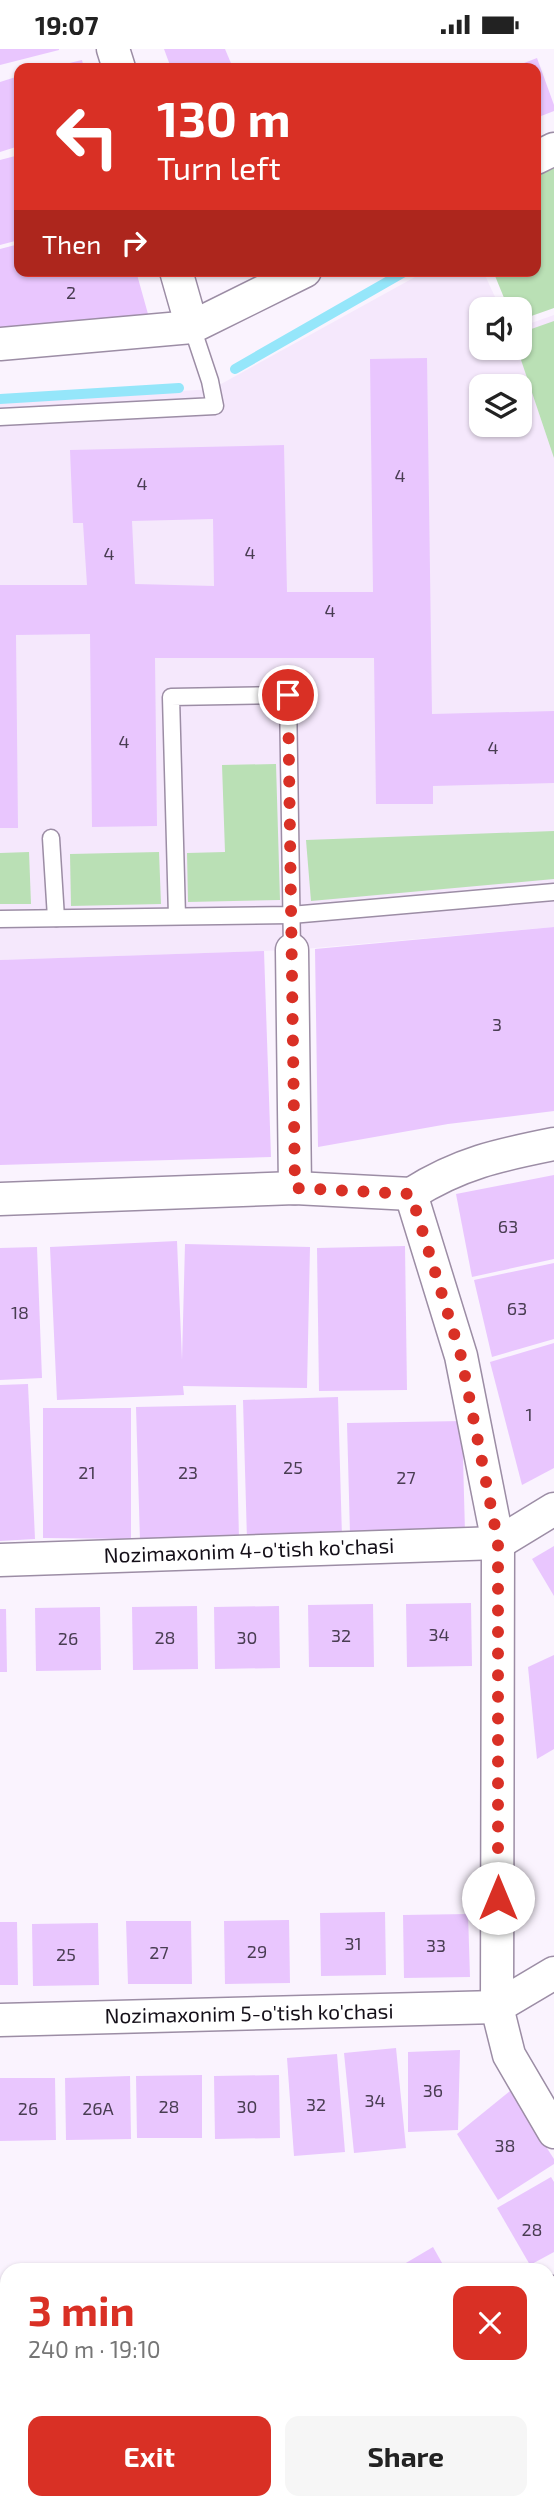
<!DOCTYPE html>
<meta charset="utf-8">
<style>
body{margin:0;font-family:"Exo 2",sans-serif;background:#f6f6f6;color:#222;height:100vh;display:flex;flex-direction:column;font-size:26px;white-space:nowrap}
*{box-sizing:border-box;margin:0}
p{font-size:23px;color:#767676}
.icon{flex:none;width:38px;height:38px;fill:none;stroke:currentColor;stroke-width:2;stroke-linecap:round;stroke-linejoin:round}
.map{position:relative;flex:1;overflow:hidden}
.details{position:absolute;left:0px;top:2214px;width:555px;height:247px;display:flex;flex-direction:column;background:#fff;border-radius:21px 21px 0 0;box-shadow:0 2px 5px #0004}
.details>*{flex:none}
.banner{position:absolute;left:14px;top:14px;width:527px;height:214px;border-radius:14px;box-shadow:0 2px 5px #0004;background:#d93025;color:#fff;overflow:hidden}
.fabs{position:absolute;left:469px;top:248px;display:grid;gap:14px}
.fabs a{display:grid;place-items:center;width:63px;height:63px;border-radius:14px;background:#fff;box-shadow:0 2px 5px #0004;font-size:35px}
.pin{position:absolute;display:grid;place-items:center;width:60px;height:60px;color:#fff;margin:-30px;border:4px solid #fff;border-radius:50%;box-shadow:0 2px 7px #0007}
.me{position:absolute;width:77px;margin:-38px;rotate:0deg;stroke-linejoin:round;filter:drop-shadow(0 0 5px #0008)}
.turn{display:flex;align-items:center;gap:24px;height:147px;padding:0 28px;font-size:32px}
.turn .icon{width:91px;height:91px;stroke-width:2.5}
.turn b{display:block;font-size:49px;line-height:60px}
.then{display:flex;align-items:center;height:66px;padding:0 28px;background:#0003;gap:14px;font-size:26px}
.round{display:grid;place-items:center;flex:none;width:74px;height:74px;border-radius:14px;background:#f6f6f6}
.overview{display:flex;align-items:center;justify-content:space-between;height:119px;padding:0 28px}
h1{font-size:42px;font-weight:700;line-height:52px;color:#d93025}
.button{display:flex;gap:14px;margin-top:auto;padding:14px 28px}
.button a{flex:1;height:80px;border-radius:14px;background:#d93025;color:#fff;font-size:28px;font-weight:700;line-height:80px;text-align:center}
.button a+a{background:#f6f6f6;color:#222}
.status{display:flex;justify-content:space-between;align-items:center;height:49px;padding:0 35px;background:#fff;direction:ltr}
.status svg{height:19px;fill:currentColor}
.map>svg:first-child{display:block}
.built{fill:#f5e8fc;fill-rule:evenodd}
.green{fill:#bae0b5}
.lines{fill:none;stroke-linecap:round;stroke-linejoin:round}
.stream{stroke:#95e6fa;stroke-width:10}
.building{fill:#e9c6fe;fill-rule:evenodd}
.service-casing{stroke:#9c8da5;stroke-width:19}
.minor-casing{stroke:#9c8da5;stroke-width:35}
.service{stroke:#fff;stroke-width:16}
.minor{stroke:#fff;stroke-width:32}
.route{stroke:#d93025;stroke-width:12;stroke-dasharray:0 21.6}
.labels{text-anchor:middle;stroke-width:5;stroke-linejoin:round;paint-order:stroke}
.number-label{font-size:18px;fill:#493d52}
.street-label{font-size:21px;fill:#140f18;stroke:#fff}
</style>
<div class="status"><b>19:07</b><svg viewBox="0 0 49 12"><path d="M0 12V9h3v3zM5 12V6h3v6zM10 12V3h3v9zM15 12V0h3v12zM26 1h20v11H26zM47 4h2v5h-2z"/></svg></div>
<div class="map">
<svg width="554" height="2459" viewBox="0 0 554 2459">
<rect width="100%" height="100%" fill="#faf3fe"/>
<!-- built -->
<path class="built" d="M 426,222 L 483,222 L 501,261 L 481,261 L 481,299 L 520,299 L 520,278 L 554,266 L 554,878 L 292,901 L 0,911 L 0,354 L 212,340 ZM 481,338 L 520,338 L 520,376 L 481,376 Z"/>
<!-- green -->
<g class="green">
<path d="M 554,119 L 554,259 L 520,271 L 520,261 L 509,261 L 493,222 L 536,222 L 536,127 Z"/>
<path d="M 554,272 L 554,409 L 517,299 L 520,299 L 520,284 Z"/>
<path d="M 276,715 L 280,851 L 188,853 L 187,804 L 225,803 L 222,716 Z"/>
<path d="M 554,782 L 554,830 L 311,852 L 306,791 Z"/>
<path d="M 29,803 L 31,855 L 0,855 L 0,804 Z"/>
<path d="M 159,803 L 161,855 L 71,857 L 70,805 Z"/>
</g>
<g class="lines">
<!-- stream -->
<g class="stream">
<path d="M 235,320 L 406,222"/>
<path d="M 0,350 L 179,339"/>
</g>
</g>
<!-- building -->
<g class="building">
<path d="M 0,0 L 59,0 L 59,1 L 0,16 Z"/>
<path d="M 164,0 L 225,0 L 233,19 L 171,19 Z"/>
<path d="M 537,9 L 554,56 L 554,62 L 536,69 L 536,19 L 511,19 Z"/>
<path d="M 82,11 L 84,19 L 53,19 L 53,18 Z"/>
<path d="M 19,27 L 19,97 L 0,103 L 0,33 Z"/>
<path d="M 19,106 L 19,191 L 0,196 L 0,111 Z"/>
<path d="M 19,195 L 19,222 L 136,222 L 148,265 L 0,286 L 0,200 Z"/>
<path d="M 427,309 L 432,665 L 554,662 L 554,734 L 433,737 L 433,755 L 376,755 L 374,609 L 155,609 L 157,777 L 92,778 L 90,585 L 16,586 L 18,779 L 0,779 L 0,536 L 87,536 L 83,474 L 73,474 L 70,401 L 284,396 L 287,543 L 373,543 L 370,310 ZM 213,470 L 214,537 L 135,535 L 132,472 Z"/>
<path d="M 554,878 L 554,1062 L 448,1075 L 318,1098 L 315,900 Z"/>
<path d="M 264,902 L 271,1108 L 0,1116 L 0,911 Z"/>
<path d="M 554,1126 L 554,1210 L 472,1228 L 456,1145 Z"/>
<path d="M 177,1192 L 182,1311 L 185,1195 L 310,1198 L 307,1339 L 183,1337 L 184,1346 L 57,1351 L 50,1198 Z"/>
<path d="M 405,1197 L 407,1341 L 319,1342 L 317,1199 Z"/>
<path d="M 37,1198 L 42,1329 L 0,1331 L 0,1199 Z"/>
<path d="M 554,1214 L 554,1290 L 492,1308 L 474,1231 Z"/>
<path d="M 554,1294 L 554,1419 L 522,1436 L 490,1313 Z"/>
<path d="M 28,1335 L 35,1490 L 0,1492 L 0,1336 Z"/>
<path d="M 338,1348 L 342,1488 L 247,1491 L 243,1351 Z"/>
<path d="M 236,1356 L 239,1491 L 140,1492 L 136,1358 Z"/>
<path d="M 43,1359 L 131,1359 L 131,1490 L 43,1489 Z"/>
<path d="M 462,1372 L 465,1483 L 350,1485 L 347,1374 Z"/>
<path d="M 554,1497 L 554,1547 L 532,1510 Z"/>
<path d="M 471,1554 L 472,1617 L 407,1618 L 406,1555 Z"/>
<path d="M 373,1555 L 374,1618 L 309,1618 L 308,1556 Z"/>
<path d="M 197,1557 L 198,1620 L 133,1621 L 132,1558 Z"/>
<path d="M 279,1557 L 280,1619 L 215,1620 L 214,1558 Z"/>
<path d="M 100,1558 L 101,1621 L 36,1622 L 35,1559 Z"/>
<path d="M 0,1560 L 6,1560 L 7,1623 L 0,1623 Z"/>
<path d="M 554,1606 L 554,1700 L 537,1710 L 528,1618 Z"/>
<path d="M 385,1863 L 386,1926 L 321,1927 L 320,1864 Z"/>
<path d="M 468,1865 L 470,1928 L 404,1929 L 403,1866 Z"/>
<path d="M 289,1871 L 290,1934 L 225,1935 L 224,1872 Z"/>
<path d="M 126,1872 L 191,1872 L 192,1935 L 128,1935 Z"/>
<path d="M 0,1873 L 17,1873 L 18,1936 L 0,1936 Z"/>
<path d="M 98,1874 L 99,1936 L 33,1937 L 32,1875 Z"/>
<path d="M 396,1999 L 406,2099 L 354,2104 L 344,2004 Z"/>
<path d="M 460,2001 L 458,2081 L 408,2083 L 408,2003 Z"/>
<path d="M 337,2005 L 345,2103 L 294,2107 L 287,2009 Z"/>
<path d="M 202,2026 L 202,2089 L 137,2089 L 136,2027 Z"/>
<path d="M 279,2026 L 280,2089 L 215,2090 L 214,2027 Z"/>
<path d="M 130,2027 L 131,2090 L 66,2091 L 65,2029 Z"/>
<path d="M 0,2029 L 55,2029 L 56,2091 L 0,2092 Z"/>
<path d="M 510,2042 L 554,2110 L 554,2115 L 498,2151 L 457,2085 Z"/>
<path d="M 551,2128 L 554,2133 L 554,2203 L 530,2216 L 497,2159 Z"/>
<path d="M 433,2198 L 446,2221 L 394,2221 Z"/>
<path d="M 548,2286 L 554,2296 L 554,2362 L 548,2366 Z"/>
<rect x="0" y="2296" width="7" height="63"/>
<path d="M 0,2416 L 7,2416 L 7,2454 L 88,2454 L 91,2459 L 0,2459 Z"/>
<path d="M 270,2454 L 352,2454 L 355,2459 L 274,2459 Z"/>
<path d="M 367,2454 L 404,2454 L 394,2459 L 370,2459 Z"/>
</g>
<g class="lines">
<!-- service casing -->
<g class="service-casing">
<g id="service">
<path d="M 0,368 L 215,357 L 210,332 L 192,278"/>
<path d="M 51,789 L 56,869"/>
<path d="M 177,867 L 171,648 L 288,646 L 292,901"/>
<path d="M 0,870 L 291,866 L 554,843"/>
</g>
</g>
<!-- minor casing -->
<g class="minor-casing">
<g id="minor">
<path d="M 113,0 L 119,19"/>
<path d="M 536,109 L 554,100"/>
<path d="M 176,222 L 192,278"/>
<path d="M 0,295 L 192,278 L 305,222"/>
<path d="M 292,901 L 295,1139"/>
<path d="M 411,1145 L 461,1307 L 498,1494 L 497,1958 L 509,2006 L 554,2083"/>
<path d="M 411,1145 C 460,1114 499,1106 554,1095"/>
<path d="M 0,1150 L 295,1139 L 411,1145"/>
<path d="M 0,1511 L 498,1494 L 554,1460"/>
<path d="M 0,1971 L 497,1958 L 554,1924"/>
<path d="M 548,2246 L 554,2243"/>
<path d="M 0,2391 L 7,2391"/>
<path d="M 180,2459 L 189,2454"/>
</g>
</g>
<!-- service -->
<use href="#service" class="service"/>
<!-- minor -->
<use href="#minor" class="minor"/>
</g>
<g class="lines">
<!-- route -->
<path class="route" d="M 288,646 L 295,1139 L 411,1145 L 461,1307 L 498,1493 L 498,1849"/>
</g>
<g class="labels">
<!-- number labels -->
<g class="number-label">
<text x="71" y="250">2</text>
<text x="400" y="433">4</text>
<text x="142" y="441">4</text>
<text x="250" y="510">4</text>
<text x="109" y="511">4</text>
<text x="330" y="568">4</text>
<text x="124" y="699">4</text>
<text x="493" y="705">4</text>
<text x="497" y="982">3</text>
<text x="508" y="1184">63</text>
<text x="517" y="1266">63</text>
<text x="20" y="1270">18</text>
<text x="529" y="1372">1</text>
<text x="293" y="1425">25</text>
<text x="87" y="1430">21</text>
<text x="188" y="1430">23</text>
<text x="406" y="1435">27</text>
<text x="439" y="1592">34</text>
<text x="341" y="1593">32</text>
<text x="165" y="1595">28</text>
<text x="247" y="1595">30</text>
<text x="68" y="1596">26</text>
<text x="353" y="1901">31</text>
<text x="436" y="1903">33</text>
<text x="257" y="1909">29</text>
<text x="159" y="1910">27</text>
<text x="66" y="1912">25</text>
<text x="433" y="2048">36</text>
<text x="375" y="2058">34</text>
<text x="316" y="2062">32</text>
<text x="169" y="2064">28</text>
<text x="247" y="2064">30</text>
<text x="28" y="2066">26</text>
<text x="98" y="2066">26A</text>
<text x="505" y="2103">38</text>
<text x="532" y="2187">28</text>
</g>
<!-- street labels -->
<g class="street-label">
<text transform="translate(249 1502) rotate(-2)" y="7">Nozimaxonim 4-o'tish ko'chasi</text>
<text transform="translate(249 1965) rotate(-1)" y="7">Nozimaxonim 5-o'tish ko'chasi</text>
</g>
</g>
</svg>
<div class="fabs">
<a><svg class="icon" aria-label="sound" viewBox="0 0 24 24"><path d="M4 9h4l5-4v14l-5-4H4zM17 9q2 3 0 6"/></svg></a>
<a><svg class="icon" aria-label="layers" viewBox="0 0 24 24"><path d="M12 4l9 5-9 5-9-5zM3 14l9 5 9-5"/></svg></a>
</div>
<div class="pin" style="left:288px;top:646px;background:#d93025"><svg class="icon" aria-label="arrive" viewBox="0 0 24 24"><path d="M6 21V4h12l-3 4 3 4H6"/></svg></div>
<svg class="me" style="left:498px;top:1849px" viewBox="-20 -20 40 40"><circle r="19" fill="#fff"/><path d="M0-13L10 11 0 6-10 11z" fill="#d93025"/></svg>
<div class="banner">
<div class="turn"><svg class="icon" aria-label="left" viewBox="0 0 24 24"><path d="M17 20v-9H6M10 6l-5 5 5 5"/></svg><div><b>130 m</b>Turn left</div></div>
<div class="then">Then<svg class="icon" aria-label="right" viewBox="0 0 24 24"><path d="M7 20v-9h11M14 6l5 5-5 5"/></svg></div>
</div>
<section class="details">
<div class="overview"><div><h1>3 min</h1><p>240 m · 19:10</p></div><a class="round" style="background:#d93025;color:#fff"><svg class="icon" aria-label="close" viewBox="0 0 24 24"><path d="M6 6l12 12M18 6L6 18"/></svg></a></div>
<div class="button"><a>Exit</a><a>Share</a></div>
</section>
</div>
